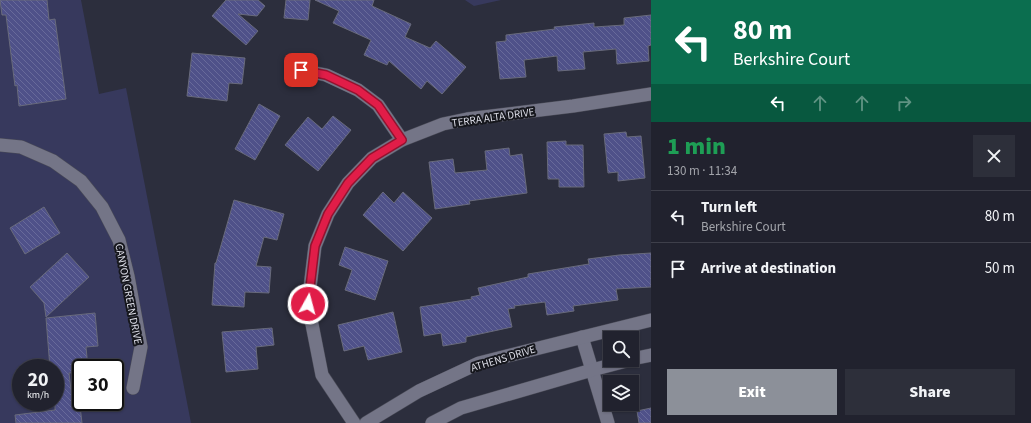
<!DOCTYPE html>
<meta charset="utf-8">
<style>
body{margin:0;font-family:"Source Sans 3",sans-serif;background:#2d2f3a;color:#f1f3f6;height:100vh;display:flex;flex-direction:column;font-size:15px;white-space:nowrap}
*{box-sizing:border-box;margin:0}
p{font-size:13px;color:#a2a4aa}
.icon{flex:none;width:22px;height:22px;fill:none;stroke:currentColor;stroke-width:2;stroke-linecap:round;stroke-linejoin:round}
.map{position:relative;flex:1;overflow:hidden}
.panel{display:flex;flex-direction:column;background:#21222e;width:380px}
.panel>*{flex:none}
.top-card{background:#0b6e4f;color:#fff;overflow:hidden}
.buttons{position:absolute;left:603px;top:331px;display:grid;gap:8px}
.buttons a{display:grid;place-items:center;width:36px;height:36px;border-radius:0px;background:#21222e;box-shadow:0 1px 3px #0004,0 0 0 1px #3e3f4a;font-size:20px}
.speed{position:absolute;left:12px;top:359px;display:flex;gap:8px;font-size:20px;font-weight:700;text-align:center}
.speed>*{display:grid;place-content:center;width:52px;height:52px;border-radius:50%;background:#21222e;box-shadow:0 1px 3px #0004,0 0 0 1px #3e3f4a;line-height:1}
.speed small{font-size:10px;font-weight:400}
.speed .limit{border:2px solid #111;border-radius:6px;background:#fff;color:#111}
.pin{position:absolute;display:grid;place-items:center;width:34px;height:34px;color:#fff;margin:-17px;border-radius:8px;box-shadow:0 2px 6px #0006}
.me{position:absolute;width:44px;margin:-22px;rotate:7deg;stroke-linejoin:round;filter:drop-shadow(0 0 3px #0008)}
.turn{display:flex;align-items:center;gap:14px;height:84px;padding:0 16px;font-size:18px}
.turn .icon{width:52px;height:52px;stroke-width:2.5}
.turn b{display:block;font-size:28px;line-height:34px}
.lanes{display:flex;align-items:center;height:38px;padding:0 16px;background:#0003;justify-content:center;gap:20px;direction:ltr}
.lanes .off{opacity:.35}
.round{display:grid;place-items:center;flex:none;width:42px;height:42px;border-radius:0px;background:#2d2f3a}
.summary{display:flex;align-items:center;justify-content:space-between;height:68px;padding:0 16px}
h1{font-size:24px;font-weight:800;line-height:30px;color:#1e9e55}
.action{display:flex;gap:8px;margin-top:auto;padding:8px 16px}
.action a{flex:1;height:46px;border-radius:0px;background:#8c9099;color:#fff;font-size:16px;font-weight:800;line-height:46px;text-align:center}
.action a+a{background:#2d2f3a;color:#f1f3f6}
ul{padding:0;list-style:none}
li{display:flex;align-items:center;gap:12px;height:52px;padding:0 16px;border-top:1px solid #3e3f4a}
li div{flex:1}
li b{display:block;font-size:15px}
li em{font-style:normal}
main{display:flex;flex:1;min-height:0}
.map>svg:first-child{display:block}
.green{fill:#37395d;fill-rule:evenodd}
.building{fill:url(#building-back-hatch);stroke:#686a7b}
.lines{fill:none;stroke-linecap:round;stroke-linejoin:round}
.street-casing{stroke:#494a56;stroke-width:14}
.street{stroke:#747587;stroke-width:13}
.route-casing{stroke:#92132f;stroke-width:10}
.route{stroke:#e11d48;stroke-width:7}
.labels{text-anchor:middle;stroke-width:4;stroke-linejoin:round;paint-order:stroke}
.street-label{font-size:11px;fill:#dedfe9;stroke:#16171d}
</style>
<main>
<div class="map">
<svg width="651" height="423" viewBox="0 0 651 423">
<defs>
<pattern id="building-back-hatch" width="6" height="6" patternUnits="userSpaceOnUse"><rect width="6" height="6" fill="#4f5189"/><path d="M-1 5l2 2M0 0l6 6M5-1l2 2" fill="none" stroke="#686a9a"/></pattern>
</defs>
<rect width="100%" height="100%" fill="#2c2e3d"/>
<!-- green -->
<g class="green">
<path d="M 0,0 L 81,0 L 99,94 L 126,88 L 191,423 L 0,423 ZM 21,368 L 55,368 L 55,402 L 21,402 ZM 81,368 L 115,368 L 115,402 L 81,402 Z"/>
<path d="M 465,0 L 501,0 L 474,6 Z"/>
</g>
<!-- building -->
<g class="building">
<path d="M 0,0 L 47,0 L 49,20 L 55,19 L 66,99 L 19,106 L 17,85 L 15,86 L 6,15 L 2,15 Z"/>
<path d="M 226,0 L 258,0 L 265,6 L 257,16 L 238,14 L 258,31 L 246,45 L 212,16 Z"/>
<path d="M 286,0 L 310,0 L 308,20 L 284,18 Z"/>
<path d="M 315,0 L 374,0 L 372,6 L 411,24 L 405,37 L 430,48 L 436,41 L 466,67 L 442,94 L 427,81 L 421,89 L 389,61 L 387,65 L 364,55 L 371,40 L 333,23 L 339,11 Z"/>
<path d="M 651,15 L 651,45 L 648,46 L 649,61 L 617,64 L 616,49 L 583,52 L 585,69 L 558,71 L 557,56 L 524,60 L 526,77 L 500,79 L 496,42 L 506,41 L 506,35 L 555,29 L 554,27 L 594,23 L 594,27 L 624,25 L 624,18 Z"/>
<path d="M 192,53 L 245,58 L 242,84 L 229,83 L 227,101 L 187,96 Z"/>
<path d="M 259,104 L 280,116 L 255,160 L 235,149 Z"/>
<path d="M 333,116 L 351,130 L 318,171 L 285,145 L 308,117 L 322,129 Z"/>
<path d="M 626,132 L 627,137 L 641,136 L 645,178 L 618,181 L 618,172 L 608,173 L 604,134 Z"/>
<path d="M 566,141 L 566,145 L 583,145 L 584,187 L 559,187 L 559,179 L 548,179 L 547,142 Z"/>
<path d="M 509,148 L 510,156 L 522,154 L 527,193 L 469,201 L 470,204 L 435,209 L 429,162 L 453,159 L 455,173 L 487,170 L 485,151 Z"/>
<path d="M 383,192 L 394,203 L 403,192 L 432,218 L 403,251 L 363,215 Z"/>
<path d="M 234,200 L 284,214 L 277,240 L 264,237 L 256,266 L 271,267 L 269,293 L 245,292 L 244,307 L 212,305 L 215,263 L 216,263 Z"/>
<path d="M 44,207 L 60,233 L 25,254 L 10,228 Z"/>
<path d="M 345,247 L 388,261 L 375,300 L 345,290 L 352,270 L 339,265 Z"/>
<path d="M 67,253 L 89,277 L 46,317 L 44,303 L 30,287 Z"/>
<path d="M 651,253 L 651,287 L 616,289 L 618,300 L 573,306 L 574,311 L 547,315 L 545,302 L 514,306 L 515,308 L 508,309 L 512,327 L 466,337 L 466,342 L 443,346 L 441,333 L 424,336 L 420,307 L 472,299 L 471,297 L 480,295 L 478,288 L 528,277 L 528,274 L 589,264 L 588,259 L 619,255 Z"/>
<path d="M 393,312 L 402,352 L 368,360 L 364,346 L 344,351 L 338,325 Z"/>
<path d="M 95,313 L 98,346 L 86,347 L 88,368 L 81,368 L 81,372 L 69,373 L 73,407 L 80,406 L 82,423 L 16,423 L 15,415 L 55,410 L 55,368 L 50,368 L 46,318 Z"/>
<path d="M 272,328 L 274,345 L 256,347 L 258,369 L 226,372 L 222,332 Z"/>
<path d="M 651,408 L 651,423 L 639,423 L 637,411 Z"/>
</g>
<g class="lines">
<!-- street casing -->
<g class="street-casing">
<g id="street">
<path d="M 301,70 L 326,75 L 358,90 L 378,105 L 402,140"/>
<path d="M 0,145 L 21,147 L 53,161 L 81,181 L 102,207 L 119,240 L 128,276 L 141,347 L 133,388"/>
<path d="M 582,337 L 608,423"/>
<path d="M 632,359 L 651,355"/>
<path d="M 354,423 L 322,375 L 308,304 L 315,246 L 328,214 L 348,183 L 372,158 L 402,140 L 443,124 L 467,119 L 573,106 L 651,94"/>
<path d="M 366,423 L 419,391 L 479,363 L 651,320"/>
<path d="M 432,423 L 461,408 L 592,370 L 630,360"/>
</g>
</g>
<!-- street -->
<use href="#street" class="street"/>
</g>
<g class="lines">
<!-- route casing -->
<g class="route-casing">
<path id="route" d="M 301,70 L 326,75 L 358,90 L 378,105 L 402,140 L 372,158 L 348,183 L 328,214 L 315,246 L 308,304"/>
</g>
<!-- route -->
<use href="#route" class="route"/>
</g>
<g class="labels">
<!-- street labels -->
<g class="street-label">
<text transform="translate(493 117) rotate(-8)" y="4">TERRA ALTA DRIVE</text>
<text transform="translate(129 294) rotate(79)" y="4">CANYON GREEN DRIVE</text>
<text transform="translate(503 358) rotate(-17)" y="4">ATHENS DRIVE</text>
</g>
</g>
</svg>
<div class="buttons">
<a><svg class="icon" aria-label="search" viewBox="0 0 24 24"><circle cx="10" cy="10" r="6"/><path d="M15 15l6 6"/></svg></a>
<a><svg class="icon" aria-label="layers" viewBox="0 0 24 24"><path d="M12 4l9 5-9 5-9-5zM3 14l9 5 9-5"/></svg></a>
</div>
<div class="speed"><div>20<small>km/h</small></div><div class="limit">30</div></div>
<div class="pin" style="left:301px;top:70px;background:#d93025"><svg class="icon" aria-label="arrive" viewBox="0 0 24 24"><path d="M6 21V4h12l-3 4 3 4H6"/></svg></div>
<svg class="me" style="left:308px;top:304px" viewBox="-20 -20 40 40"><circle r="17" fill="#e11d48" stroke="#fff" stroke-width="3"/><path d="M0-11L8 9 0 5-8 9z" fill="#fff"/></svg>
</div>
<section class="panel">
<div class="top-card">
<div class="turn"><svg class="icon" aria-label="left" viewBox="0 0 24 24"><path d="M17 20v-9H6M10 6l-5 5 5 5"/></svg><div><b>80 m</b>Berkshire Court</div></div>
<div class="lanes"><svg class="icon" aria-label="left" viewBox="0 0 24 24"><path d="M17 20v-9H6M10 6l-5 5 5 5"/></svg><svg class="icon off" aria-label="ahead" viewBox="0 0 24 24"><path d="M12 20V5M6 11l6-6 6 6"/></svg><svg class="icon off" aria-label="ahead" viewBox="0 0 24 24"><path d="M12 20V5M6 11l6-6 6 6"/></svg><svg class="icon off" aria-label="right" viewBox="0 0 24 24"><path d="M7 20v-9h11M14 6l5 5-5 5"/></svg></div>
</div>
<div class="summary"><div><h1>1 min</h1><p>130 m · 11:34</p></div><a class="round"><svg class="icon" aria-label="close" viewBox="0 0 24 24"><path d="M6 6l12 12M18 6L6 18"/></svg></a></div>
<ul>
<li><svg class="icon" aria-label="left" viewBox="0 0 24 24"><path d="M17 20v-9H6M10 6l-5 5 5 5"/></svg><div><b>Turn left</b><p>Berkshire Court</p></div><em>80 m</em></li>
<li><svg class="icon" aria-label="arrive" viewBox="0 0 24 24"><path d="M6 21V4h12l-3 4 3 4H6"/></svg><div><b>Arrive at destination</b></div><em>50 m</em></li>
</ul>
<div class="action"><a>Exit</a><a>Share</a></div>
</section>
</main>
